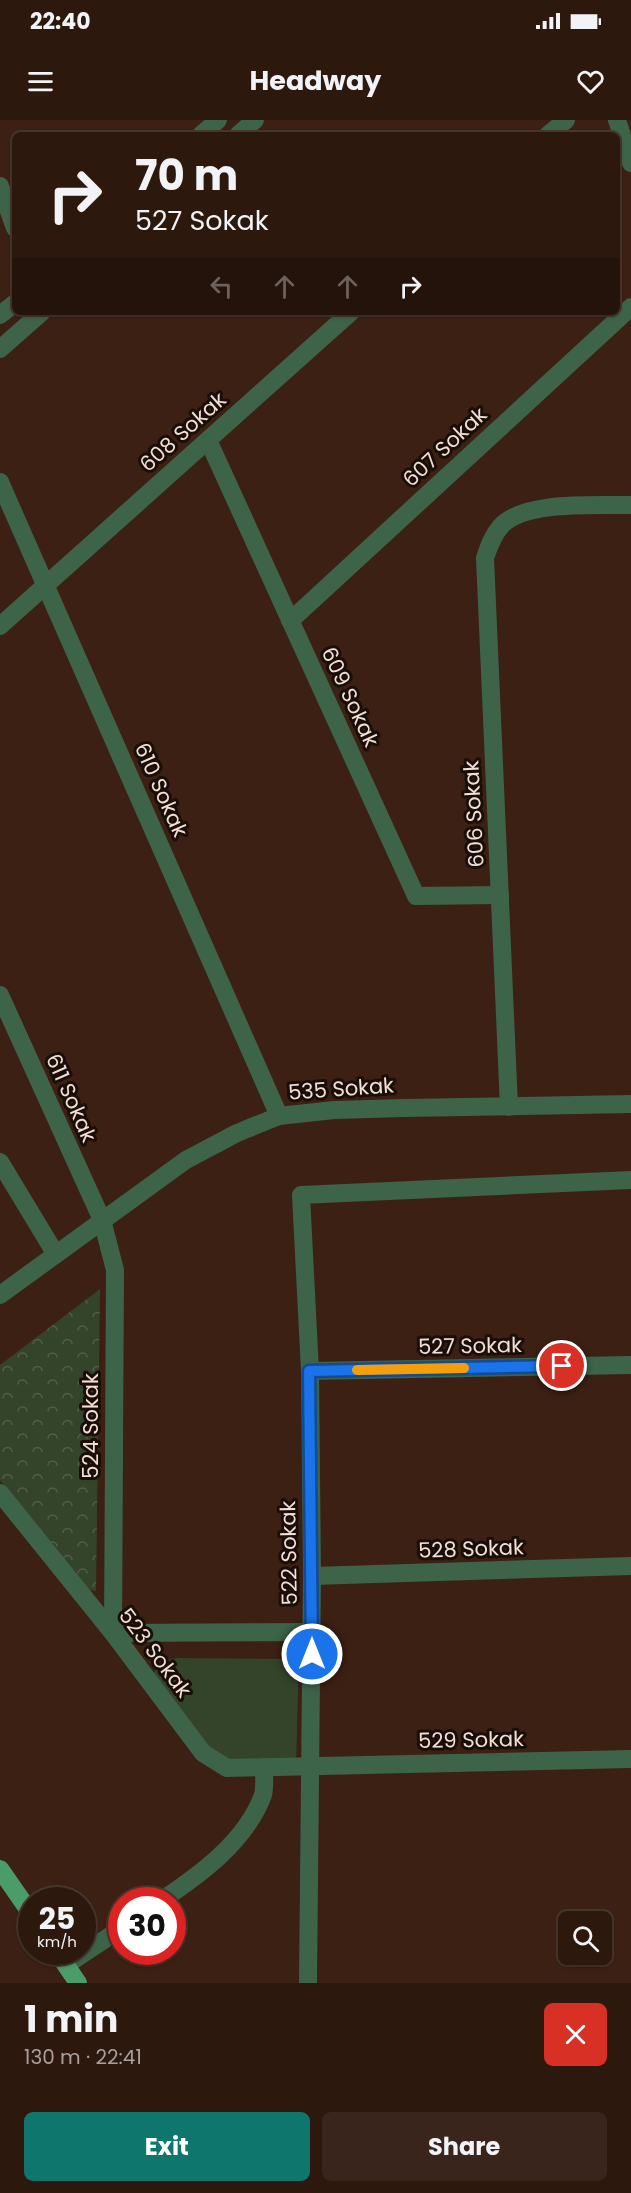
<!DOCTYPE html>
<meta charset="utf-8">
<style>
body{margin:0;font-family:Poppins,sans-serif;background:#39251c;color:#f1f3f6;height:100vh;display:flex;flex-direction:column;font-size:22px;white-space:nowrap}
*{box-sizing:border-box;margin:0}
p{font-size:20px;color:#a7a09e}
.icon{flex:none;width:33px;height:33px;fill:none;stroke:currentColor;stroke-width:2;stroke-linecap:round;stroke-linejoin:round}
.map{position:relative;height:1863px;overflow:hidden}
.panel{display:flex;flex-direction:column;background:#2d180e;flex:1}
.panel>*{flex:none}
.hud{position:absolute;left:12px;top:12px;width:608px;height:183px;border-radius:9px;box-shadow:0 2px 4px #0004,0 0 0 2px #48372e;background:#2d180e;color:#f1f3f6;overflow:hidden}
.tools{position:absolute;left:558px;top:1791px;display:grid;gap:12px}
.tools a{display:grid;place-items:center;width:54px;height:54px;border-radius:9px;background:#2d180e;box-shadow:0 2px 4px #0004,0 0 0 2px #48372e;font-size:30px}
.speed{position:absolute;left:18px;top:1767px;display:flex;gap:12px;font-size:30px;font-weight:700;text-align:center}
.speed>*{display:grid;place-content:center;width:78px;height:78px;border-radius:50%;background:#2d180e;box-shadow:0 2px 4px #0004,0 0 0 2px #48372e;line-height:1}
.speed small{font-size:15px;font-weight:400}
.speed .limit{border:9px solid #d22;background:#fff;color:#111}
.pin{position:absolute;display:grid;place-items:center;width:51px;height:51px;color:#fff;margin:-26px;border:3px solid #fff;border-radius:50%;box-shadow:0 2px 6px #0007}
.me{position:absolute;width:66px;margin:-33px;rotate:0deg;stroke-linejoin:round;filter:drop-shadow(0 0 4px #0008)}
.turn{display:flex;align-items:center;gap:21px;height:126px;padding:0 24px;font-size:27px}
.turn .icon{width:78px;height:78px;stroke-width:2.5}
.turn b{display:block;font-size:42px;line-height:51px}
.lanes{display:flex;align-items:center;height:57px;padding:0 24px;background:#0003;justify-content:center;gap:30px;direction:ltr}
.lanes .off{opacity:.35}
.round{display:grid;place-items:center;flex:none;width:63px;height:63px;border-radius:9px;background:#39251c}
.headline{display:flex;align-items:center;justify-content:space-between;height:102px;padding:0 24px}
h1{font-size:36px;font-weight:700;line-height:45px}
.action{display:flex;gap:12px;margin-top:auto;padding:12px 24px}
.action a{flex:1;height:69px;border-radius:9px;background:#0f766e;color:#fff;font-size:24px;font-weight:700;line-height:69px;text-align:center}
.action a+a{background:#39251c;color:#f1f3f6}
.status{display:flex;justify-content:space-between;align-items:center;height:42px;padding:0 30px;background:#2d180e;direction:ltr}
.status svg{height:16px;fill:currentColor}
header{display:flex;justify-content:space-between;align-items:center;height:78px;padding:0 24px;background:#2d180e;font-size:27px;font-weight:700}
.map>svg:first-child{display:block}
.grass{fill:#33442b}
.forest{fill:url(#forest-crowns)}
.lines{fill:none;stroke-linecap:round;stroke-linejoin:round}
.minor{stroke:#3d6349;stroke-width:18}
.major{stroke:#4a9d68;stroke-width:18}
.route-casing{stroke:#114b97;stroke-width:15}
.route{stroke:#1a73e8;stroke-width:10}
.slow{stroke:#f59e0b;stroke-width:10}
.labels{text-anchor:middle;stroke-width:6;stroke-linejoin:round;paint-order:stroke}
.street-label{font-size:21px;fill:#f2dfd7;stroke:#1a0e08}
</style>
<div class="status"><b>22:40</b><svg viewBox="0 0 49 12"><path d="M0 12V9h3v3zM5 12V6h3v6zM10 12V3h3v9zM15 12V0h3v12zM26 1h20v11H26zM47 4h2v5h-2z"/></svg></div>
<header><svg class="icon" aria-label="menu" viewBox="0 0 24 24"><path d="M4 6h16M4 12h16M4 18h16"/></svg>Headway<svg class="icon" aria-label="heart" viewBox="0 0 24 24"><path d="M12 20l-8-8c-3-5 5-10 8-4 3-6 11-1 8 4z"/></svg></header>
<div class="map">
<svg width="631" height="1863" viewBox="0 0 631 1863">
<defs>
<pattern id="forest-crowns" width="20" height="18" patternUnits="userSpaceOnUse" patternTransform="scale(1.5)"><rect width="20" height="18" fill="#33442b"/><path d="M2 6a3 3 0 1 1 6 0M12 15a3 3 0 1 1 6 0" fill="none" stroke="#515f49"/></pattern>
</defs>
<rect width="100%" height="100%" fill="#3c2013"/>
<!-- grass -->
<path class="grass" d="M 177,1538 L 299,1539 L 296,1642 L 226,1641 L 211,1630 L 153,1554 L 164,1540 Z"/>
<!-- forest -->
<path class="forest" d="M 100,1169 L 96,1471 L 84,1469 L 0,1360 L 0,1245 Z"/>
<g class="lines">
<!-- minor -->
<g class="minor">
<path d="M 617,0 L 631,43"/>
<path d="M 201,15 L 218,0"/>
<path d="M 238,15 L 255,0"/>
<path d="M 548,15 L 566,0"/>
<path d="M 0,66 L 15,108"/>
<path d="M 0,195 L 15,183"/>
<path d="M 0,229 L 42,192"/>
<path d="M 208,320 L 416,776 L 500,775"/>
<path d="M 0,362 L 279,996"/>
<path d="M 290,501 L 631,187"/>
<path d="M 0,506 L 351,192"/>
<path d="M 0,875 L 102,1100 L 115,1150 L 113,1513 L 312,1512"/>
<path d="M 509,987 L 485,438 C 489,426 493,415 501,406 C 525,380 598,386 631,385"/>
<path d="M 0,1042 L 55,1133"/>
<path d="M 0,1175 L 186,1040 L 237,1013 L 279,996 L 334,990 L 404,988 L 631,984"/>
<path d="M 310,1251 L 631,1245"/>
<path d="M 0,1373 L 113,1513 L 203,1633 L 227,1648 L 631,1639"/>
<path d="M 312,1456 L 631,1446"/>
<path d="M 162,1780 C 201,1754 246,1721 263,1675 C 265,1667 264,1656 264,1647"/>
<path d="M 66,1845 L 122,1808"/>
<path d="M 308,1863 L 312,1456 L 310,1251 L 301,1075 L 631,1060"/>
</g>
<!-- major -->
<g class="major">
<path d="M 0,1749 L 32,1795"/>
<path d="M 57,1832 L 78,1863"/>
</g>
</g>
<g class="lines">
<!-- route casing -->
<g class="route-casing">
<path id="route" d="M 312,1534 L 309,1251 L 562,1246"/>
</g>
<!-- route -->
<use href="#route" class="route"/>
<!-- slow -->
<path class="slow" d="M 357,1250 L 464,1248"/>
</g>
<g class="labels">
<!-- street labels -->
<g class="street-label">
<text transform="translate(183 312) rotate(-42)" y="7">608 Sokak</text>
<text transform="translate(445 327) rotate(-43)" y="7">607 Sokak</text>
<text transform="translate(350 577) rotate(65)" y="7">609 Sokak</text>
<text transform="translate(161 670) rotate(66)" y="7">610 Sokak</text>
<text transform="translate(474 694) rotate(-93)" y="7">606 Sokak</text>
<text transform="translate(341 969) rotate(-4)" y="7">535 Sokak</text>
<text transform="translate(71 978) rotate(66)" y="7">611 Sokak</text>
<text transform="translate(470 1226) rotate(-1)" y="7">527 Sokak</text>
<text transform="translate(91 1306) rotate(-90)" y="7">524 Sokak</text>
<text transform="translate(471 1429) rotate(-2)" y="7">528 Sokak</text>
<text transform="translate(289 1433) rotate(-91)" y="7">522 Sokak</text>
<text transform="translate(155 1533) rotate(53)" y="7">523 Sokak</text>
<text transform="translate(471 1620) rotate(-1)" y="7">529 Sokak</text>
</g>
</g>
</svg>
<div class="tools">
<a><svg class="icon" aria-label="search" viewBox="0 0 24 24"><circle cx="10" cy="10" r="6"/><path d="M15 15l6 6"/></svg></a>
</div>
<div class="speed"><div>25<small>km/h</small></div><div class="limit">30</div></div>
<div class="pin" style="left:562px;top:1246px;background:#d93025"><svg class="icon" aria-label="arrive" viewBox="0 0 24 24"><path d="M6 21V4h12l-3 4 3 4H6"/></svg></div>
<svg class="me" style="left:312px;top:1534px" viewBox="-20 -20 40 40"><circle r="17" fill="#1a73e8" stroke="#fff" stroke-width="3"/><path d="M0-11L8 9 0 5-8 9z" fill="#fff"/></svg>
<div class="hud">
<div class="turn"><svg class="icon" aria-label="right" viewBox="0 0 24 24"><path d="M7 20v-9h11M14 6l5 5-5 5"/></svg><div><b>70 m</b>527 Sokak</div></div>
<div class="lanes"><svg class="icon off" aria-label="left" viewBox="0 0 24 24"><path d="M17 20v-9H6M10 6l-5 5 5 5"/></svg><svg class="icon off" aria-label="ahead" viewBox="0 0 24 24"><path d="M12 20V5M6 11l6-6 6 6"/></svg><svg class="icon off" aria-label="ahead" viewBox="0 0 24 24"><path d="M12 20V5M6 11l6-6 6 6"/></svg><svg class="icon" aria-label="right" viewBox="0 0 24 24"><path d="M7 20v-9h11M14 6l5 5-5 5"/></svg></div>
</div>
</div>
<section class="panel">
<div class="headline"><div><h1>1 min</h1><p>130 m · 22:41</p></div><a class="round" style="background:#d93025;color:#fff"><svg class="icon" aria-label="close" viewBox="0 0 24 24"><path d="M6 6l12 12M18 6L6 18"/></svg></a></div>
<div class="action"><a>Exit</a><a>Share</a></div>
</section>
